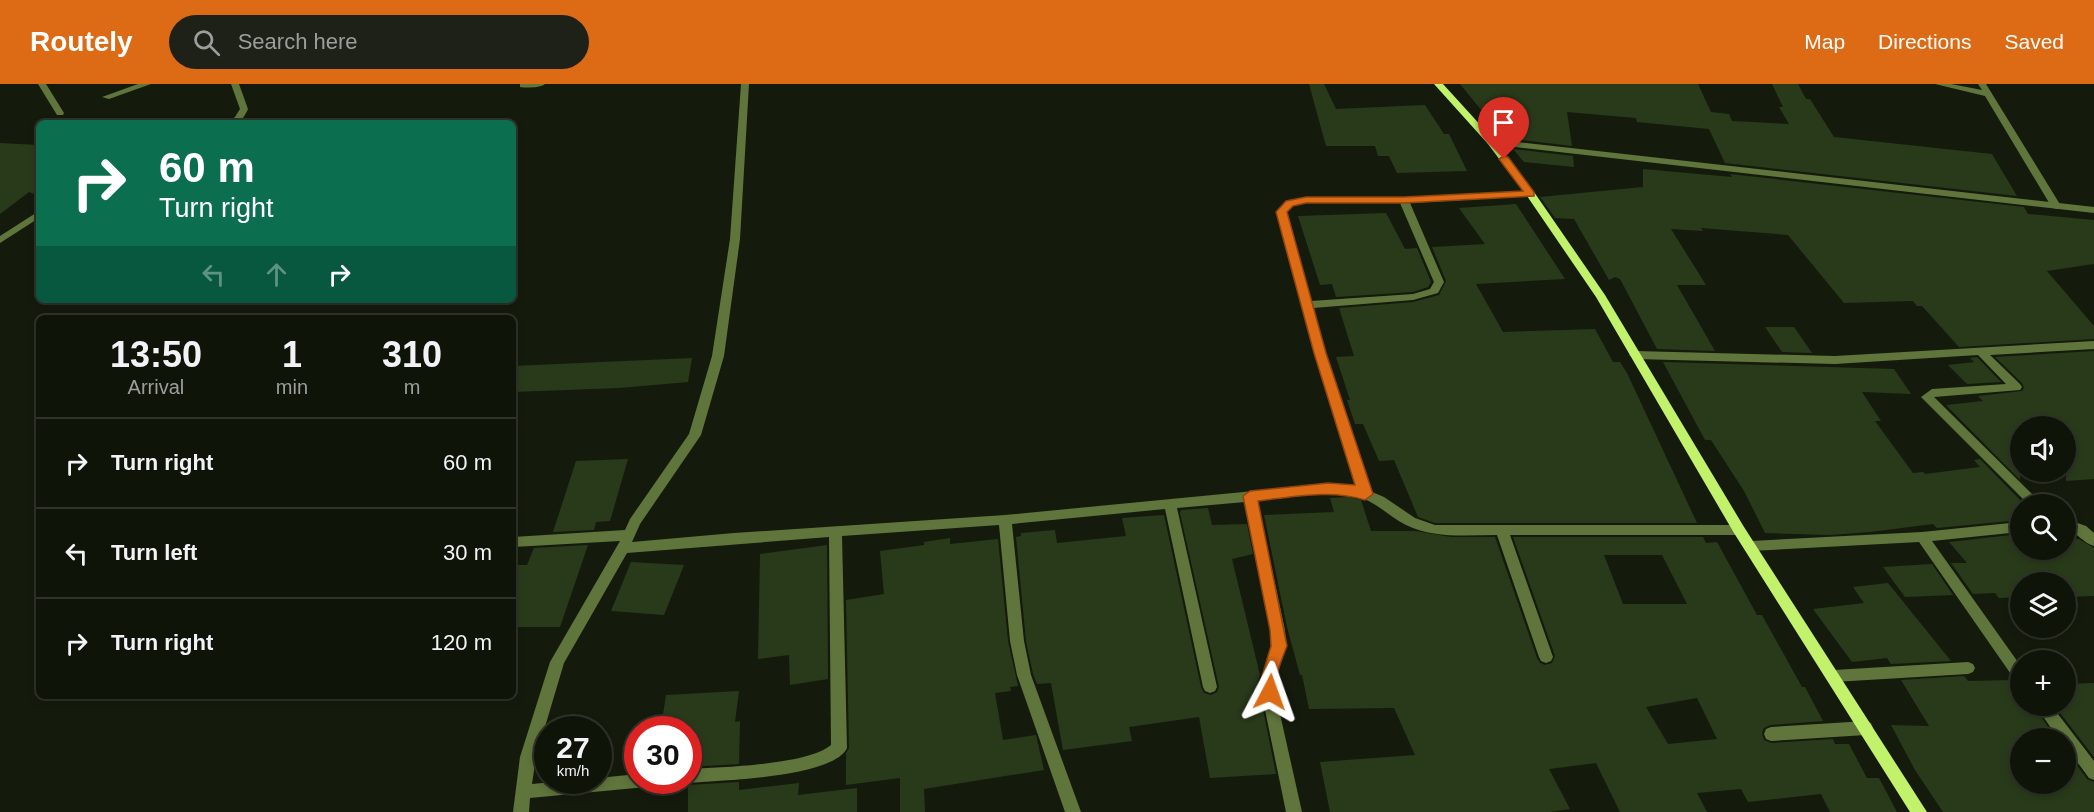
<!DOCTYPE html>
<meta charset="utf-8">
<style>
body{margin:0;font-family:Helvetica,sans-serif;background:#1d2117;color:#f1f3f6;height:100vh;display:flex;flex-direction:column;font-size:22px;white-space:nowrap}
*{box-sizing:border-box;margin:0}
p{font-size:20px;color:#9b9e9c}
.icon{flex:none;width:33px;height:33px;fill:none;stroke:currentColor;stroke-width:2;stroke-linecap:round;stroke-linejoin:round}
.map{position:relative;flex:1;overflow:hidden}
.panel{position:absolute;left:36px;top:231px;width:480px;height:384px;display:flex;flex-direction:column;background:#0f1409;border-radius:9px;box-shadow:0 3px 9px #0003,0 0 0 2px #2f332a}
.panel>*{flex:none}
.guide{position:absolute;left:36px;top:36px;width:480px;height:183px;border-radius:9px;box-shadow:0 3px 9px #0003,0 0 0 2px #2f332a;background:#0b6e4f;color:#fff;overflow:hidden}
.tools{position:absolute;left:2010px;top:332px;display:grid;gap:12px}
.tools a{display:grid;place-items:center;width:66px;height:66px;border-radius:50%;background:#0f1409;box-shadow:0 3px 9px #0003,0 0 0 2px #2f332a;font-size:30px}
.speed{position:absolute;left:534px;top:632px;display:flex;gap:12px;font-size:30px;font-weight:700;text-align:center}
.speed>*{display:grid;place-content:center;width:78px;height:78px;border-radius:50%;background:#0f1409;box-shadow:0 3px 9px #0003,0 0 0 2px #2f332a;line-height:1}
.speed small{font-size:15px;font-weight:400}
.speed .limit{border:9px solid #d22;background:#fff;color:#111}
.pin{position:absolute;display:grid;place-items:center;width:51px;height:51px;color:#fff;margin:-62px -26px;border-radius:50% 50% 50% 0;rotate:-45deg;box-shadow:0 0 6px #0007}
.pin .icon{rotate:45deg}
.me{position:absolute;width:66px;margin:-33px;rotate:4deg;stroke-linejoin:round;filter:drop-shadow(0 0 4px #0008)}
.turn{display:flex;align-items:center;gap:21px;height:126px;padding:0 24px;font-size:27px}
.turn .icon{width:78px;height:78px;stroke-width:2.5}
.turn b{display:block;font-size:42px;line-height:51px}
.lanes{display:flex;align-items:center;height:57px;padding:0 24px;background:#0003;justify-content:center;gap:30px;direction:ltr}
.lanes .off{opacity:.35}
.eta{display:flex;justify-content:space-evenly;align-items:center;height:102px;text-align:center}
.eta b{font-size:36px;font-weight:600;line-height:42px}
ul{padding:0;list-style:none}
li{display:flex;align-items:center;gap:18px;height:90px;padding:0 24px;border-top:2px solid #2f332a}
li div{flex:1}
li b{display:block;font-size:22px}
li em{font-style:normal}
header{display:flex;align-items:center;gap:36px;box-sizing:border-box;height:84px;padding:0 30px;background:#dd6a14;color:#fff}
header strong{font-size:28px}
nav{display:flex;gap:33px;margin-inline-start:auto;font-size:21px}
.search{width:420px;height:54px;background:#1d2117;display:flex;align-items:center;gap:15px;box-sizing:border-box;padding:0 21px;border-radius:33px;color:#9b9e9c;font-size:22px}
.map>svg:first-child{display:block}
.building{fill:#293a1a;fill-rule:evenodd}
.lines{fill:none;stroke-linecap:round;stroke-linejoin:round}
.lane{fill:#60753c;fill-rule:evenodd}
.street{fill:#60753c;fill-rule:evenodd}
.secondary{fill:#c2f16b;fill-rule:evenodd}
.route{fill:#dd6a14;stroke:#90450d;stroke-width:1.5}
</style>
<header>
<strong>Routely</strong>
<div class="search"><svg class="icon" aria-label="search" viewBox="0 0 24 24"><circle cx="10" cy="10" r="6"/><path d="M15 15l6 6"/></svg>Search here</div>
<nav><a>Map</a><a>Directions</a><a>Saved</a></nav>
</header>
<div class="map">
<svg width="2094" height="728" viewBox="0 0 2094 728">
<rect width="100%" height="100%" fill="#141b0c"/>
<!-- building -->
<g class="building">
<path d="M 1309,0 L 1324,0 L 1336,25 L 1425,21 L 1444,50 L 1449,50 L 1467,87 L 1397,89 L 1389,72 L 1378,72 L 1375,62 L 1326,62 Z"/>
<path d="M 1460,0 L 1698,0 L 1711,28 L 1729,30 L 1732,37 L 1789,40 L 1779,23 L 1783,23 L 1772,0 L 1798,0 L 1806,15 L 1810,15 L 1834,53 L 1992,70 L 2017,112 L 1725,79 L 1709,45 L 1637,38 L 1636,34 L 1567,28 L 1572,62 L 1504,54 Z"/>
<path d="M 0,59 L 39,61 L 39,112 L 29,108 L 0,130 Z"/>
<path d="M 1513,65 L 1573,72 L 1574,83 L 1524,78 Z"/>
<path d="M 1643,85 L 1732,93 L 1730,90 L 2024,123 L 2028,130 L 2094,136 L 2094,180 L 2047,187 L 2094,242 L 2094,255 L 1959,263 L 1922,222 L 1917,222 L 1913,217 L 1844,219 L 1788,151 L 1701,144 L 1703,147 L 1671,145 L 1706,201 L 1677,201 L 1715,267 L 1657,265 L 1620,195 L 1615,193 L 1609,196 L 1574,135 L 1555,134 L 1540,113 L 1643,103 Z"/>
<path d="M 1516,120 L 1565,195 L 1476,200 L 1503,248 L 1595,245 L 1613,278 L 1620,278 L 1627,289 L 1697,439 L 1435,439 L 1418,433 L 1394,376 L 1379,377 L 1363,340 L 1355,340 L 1347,316 L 1350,316 L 1336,273 L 1354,272 L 1339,224 L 1413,218 L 1439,211 L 1446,197 L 1432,163 L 1485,160 L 1459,124 Z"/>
<path d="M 1386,129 L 1405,165 L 1417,164 L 1431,198 L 1428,203 L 1413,208 L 1336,213 L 1332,200 L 1320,201 L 1298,132 Z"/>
<path d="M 1765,243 L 1794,243 L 1812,269 L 1782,268 Z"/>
<path d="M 2094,267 L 2094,395 L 2066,397 L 2066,342 L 2020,342 L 2020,396 L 1946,321 L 1983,317 L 1978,312 L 2022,307 L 2024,304 L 2022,299 L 1995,273 Z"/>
<path d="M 1977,273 L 2001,298 L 1967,300 L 1948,281 L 1974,278 L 1970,274 Z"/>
<path d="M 692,274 L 688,298 L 619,304 L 513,308 L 513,282 Z"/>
<path d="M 1663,278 L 1894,285 L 1911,310 L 1862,308 L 1881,337 L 1875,337 L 1913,389 L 1923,388 L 1925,390 L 1980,383 L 1974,376 L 1980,375 L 2020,416 L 2020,436 L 1937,444 L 1933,440 L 1870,448 L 1830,451 L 1765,449 L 1744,407 L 1711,356 L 1705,356 Z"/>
<path d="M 628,375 L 610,437 L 596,438 L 594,446 L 553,448 L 576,377 Z"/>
<path d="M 1348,413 L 1361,416 L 1371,447 L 1415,447 L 1451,453 L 1495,453 L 1537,574 L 1540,579 L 1545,581 L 1552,579 L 1555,572 L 1513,453 L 1703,453 L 1706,459 L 1717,458 L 1757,531 L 1762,531 L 1802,603 L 1805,603 L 1823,637 L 1770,641 L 1764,644 L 1762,649 L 1764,656 L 1771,659 L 1833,655 L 1835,660 L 1849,660 L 1867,694 L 1879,694 L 1897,728 L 1830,728 L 1821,710 L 1748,718 L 1741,705 L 1697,709 L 1707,728 L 1620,728 L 1596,679 L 1549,685 L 1570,725 L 1550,728 L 1330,728 L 1320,678 L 1415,671 L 1394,624 L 1309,625 L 1302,591 L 1300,591 L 1287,543 L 1264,431 L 1334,428 L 1330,414 ZM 1604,471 L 1662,471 L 1687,520 L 1623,520 ZM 1697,614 L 1717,655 L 1668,660 L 1646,623 Z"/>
<path d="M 1208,424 L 1212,441 L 1247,440 L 1253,470 L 1232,475 L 1260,591 L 1251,617 L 1261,616 L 1276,690 L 1210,694 L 1199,633 L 1129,643 L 1132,657 L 1063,666 L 1051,599 L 1037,600 L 1033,590 L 1026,557 L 1016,453 L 1021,452 L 1021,449 L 1055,446 L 1057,459 L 1126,452 L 1122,434 L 1164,431 L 1201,603 L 1204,609 L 1211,611 L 1217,608 L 1219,603 L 1180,429 L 1181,426 Z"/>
<path d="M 2020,450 L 2020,465 L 2066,465 L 2066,456 L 2079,455 L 2094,464 L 2094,512 L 2066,513 L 2066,498 L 2020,498 L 2020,513 L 1999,514 L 1995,509 L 1973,510 L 1951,479 L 1967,479 L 1949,458 Z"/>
<path d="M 950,454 L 950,460 L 998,455 L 1008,557 L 1018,602 L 1010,603 L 1011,607 L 995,609 L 1003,656 L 1036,651 L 1044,686 L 924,705 L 925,728 L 900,728 L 900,694 L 846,701 L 846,669 L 849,664 L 846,516 L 884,510 L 880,467 L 924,461 L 924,458 Z"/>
<path d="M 588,461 L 560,543 L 513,543 L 513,481 L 527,481 L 534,464 Z"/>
<path d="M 827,461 L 828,595 L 790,601 L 789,571 L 758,575 L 760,470 Z"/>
<path d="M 631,478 L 684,481 L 664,531 L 611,527 Z"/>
<path d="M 1932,480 L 1953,511 L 1905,513 L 1883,483 Z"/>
<path d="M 1888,499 L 1951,577 L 1891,580 L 1887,574 L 1852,578 L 1813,525 L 1864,519 L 1853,503 Z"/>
<path d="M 1964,592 L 1968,597 L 2012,596 L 2020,600 L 2020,621 L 2033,621 L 2053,650 L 2020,651 L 2020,699 L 2066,699 L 2066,666 L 2087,695 L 2094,698 L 2094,728 L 1943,728 L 1915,686 L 1891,641 L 1929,642 L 1901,596 Z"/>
<path d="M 2094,599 L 2094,673 L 2054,621 L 2066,621 L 2066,600 Z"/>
<path d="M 739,607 L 735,638 L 740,637 L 739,680 L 688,683 L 688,645 L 679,645 L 679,636 L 662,637 L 666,611 Z"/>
<path d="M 739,698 L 739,706 L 799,699 L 798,711 L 857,704 L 857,728 L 688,728 L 688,701 Z"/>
</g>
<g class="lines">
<!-- lane -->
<path class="lane" d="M 1935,0 L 1951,0 L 1982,6 L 1978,0 L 1986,0 L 2061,122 L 2059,124 L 2056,125 L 2051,122 L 1985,12 Z"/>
<!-- street -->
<g class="street">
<path d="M 38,0 L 46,0 L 64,29 L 63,31 L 57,31 Z"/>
<path d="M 138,0 L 151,0 L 109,15 L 102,13 Z"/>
<path d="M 231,0 L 239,0 L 248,25 C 243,36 240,39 228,39 L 235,33 L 240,25 Z"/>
<path d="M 520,0 L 545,0 C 540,4 527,4 520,3 Z"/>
<path d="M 741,0 L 749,0 L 740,155 L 724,272 L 701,351 L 640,440 L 632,458 L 734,449 L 1005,431 L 1328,400 L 1357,403 L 1314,269 L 1277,128 L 1286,117 L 1306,113 L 1404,113 L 1531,107 L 1534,108 L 1534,112 L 1410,119 L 1444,198 L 1438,209 L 1413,216 L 1313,224 L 1326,269 L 1372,408 L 1384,413 L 1415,434 L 1435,441 L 1739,441 L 1744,443 L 1745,446 L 1744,449 L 1739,451 L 1510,451 L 1553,573 L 1551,577 L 1546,579 L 1541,577 L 1539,573 L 1497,451 C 1466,451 1435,455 1406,441 C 1388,432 1375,416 1354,412 C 1323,406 1288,413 1257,416 L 1285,546 L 1286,562 L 1276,595 L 1278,621 L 1302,728 L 1286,728 L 1264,621 L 1262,595 L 1272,562 L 1271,546 L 1245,418 L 1177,424 L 1217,603 L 1215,607 L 1210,609 L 1205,607 L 1203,603 L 1165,425 L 1012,440 L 1024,557 L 1031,591 L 1081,728 L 1065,728 L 1017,591 L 1010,557 L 999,441 L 842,452 L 847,664 C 834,692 731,696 702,698 L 688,699 L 682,696 L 688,696 L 688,685 C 721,683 808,681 831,661 L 829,453 L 627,469 L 564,579 L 536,673 L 532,700 L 573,696 L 598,696 L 598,694 L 638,690 L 638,696 L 654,696 L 651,701 L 646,703 L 530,714 L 529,728 L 513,728 L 520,673 L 550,578 L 620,457 L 513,463 L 513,453 L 625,446 L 630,435 L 689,350 L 712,272 L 730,155 ZM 1306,119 L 1400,119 L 1434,198 L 1430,205 L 1413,210 L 1311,217 L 1287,128 L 1292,121 Z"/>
<path d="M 1491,55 L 2094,123 L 2094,129 L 1488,60 L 1487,58 Z"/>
<path d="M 39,127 L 39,134 L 0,159 L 0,152 Z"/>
<path d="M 2094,257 L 2094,265 L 1990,271 L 2020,300 L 2022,303 L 2020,306 L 1934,313 L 2042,420 L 2028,420 L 1921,313 L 1932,305 L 2006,300 L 1978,271 L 1835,280 L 1635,275 L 1629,271 L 1635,267 L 1835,272 Z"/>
<path d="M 2066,435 L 2086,442 L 2094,449 L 2094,462 C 2083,459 2078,449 2066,445 Z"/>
<path d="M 2020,438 L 2020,448 L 1932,457 L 2020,581 L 2020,598 L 2015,596 L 1919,458 L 1751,467 L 1746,466 L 1745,462 L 1746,458 L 1751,457 L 1922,448 Z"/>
<path d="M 1968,578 L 1973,580 L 1975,584 L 1973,588 L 1968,590 L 1834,598 L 1829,596 L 1827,592 L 1829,588 L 1834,586 Z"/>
<path d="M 2035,621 L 2051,621 L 2094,677 L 2094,696 L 2089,694 L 2066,663 L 2066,654 L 2058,654 Z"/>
<path d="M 1866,637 L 1871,639 L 1873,644 L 1871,649 L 1866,651 L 1771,657 L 1766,655 L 1764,650 L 1766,645 L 1771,643 Z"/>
</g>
<!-- secondary -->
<path class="secondary" d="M 1434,0 L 1443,0 L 1494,56 L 1534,108 L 1605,211 L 1744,443 L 1927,728 L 1910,728 L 1734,449 L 1596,213 L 1527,112 L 1488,60 Z"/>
</g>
<!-- route -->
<path class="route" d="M 1504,72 L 1508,73 L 1534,108 L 1534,112 L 1404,119 L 1306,119 L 1293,122 L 1287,128 L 1326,269 L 1373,410 L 1365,416 C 1331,405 1293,413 1258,417 L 1287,562 C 1283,572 1279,581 1277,592 C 1276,600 1279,606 1276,613 L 1270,615 L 1264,613 L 1261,595 L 1271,562 L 1270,546 L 1243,412 L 1250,407 L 1328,399 L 1355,401 L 1314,269 L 1276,128 L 1286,117 L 1306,113 L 1404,113 L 1523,107 L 1499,75 Z"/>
</svg>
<div class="tools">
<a><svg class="icon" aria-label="sound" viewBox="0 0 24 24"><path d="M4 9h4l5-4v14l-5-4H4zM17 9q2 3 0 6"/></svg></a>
<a><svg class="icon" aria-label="search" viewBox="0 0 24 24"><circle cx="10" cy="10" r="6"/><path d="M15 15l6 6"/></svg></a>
<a><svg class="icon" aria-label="layers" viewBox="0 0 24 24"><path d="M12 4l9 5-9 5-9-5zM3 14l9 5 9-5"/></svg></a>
<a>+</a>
<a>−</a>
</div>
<div class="speed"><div>27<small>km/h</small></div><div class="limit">30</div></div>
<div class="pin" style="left:1504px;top:75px;background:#d93025"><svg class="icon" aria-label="arrive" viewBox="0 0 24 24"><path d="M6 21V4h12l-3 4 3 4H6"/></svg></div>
<svg class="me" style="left:1270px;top:608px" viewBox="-20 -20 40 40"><path d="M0-17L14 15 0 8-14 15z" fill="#dd6a14" stroke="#fff" stroke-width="4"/></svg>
<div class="guide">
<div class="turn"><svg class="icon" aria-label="right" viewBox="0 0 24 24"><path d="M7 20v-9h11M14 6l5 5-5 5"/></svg><div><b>60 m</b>Turn right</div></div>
<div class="lanes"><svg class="icon off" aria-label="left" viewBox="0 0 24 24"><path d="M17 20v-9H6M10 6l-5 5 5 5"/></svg><svg class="icon off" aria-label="ahead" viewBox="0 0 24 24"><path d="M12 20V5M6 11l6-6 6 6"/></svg><svg class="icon" aria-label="right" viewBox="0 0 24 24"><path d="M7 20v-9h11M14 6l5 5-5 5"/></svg></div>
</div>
<section class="panel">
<div class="eta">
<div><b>13:50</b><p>Arrival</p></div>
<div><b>1</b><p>min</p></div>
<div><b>310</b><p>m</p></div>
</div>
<ul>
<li><svg class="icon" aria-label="right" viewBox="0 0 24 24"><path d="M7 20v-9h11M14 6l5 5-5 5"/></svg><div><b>Turn right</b></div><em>60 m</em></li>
<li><svg class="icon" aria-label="left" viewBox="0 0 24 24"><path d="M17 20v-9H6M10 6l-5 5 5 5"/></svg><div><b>Turn left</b></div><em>30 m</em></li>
<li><svg class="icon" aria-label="right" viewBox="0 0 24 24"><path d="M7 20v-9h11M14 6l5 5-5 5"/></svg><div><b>Turn right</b></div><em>120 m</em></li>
</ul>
</section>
</div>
